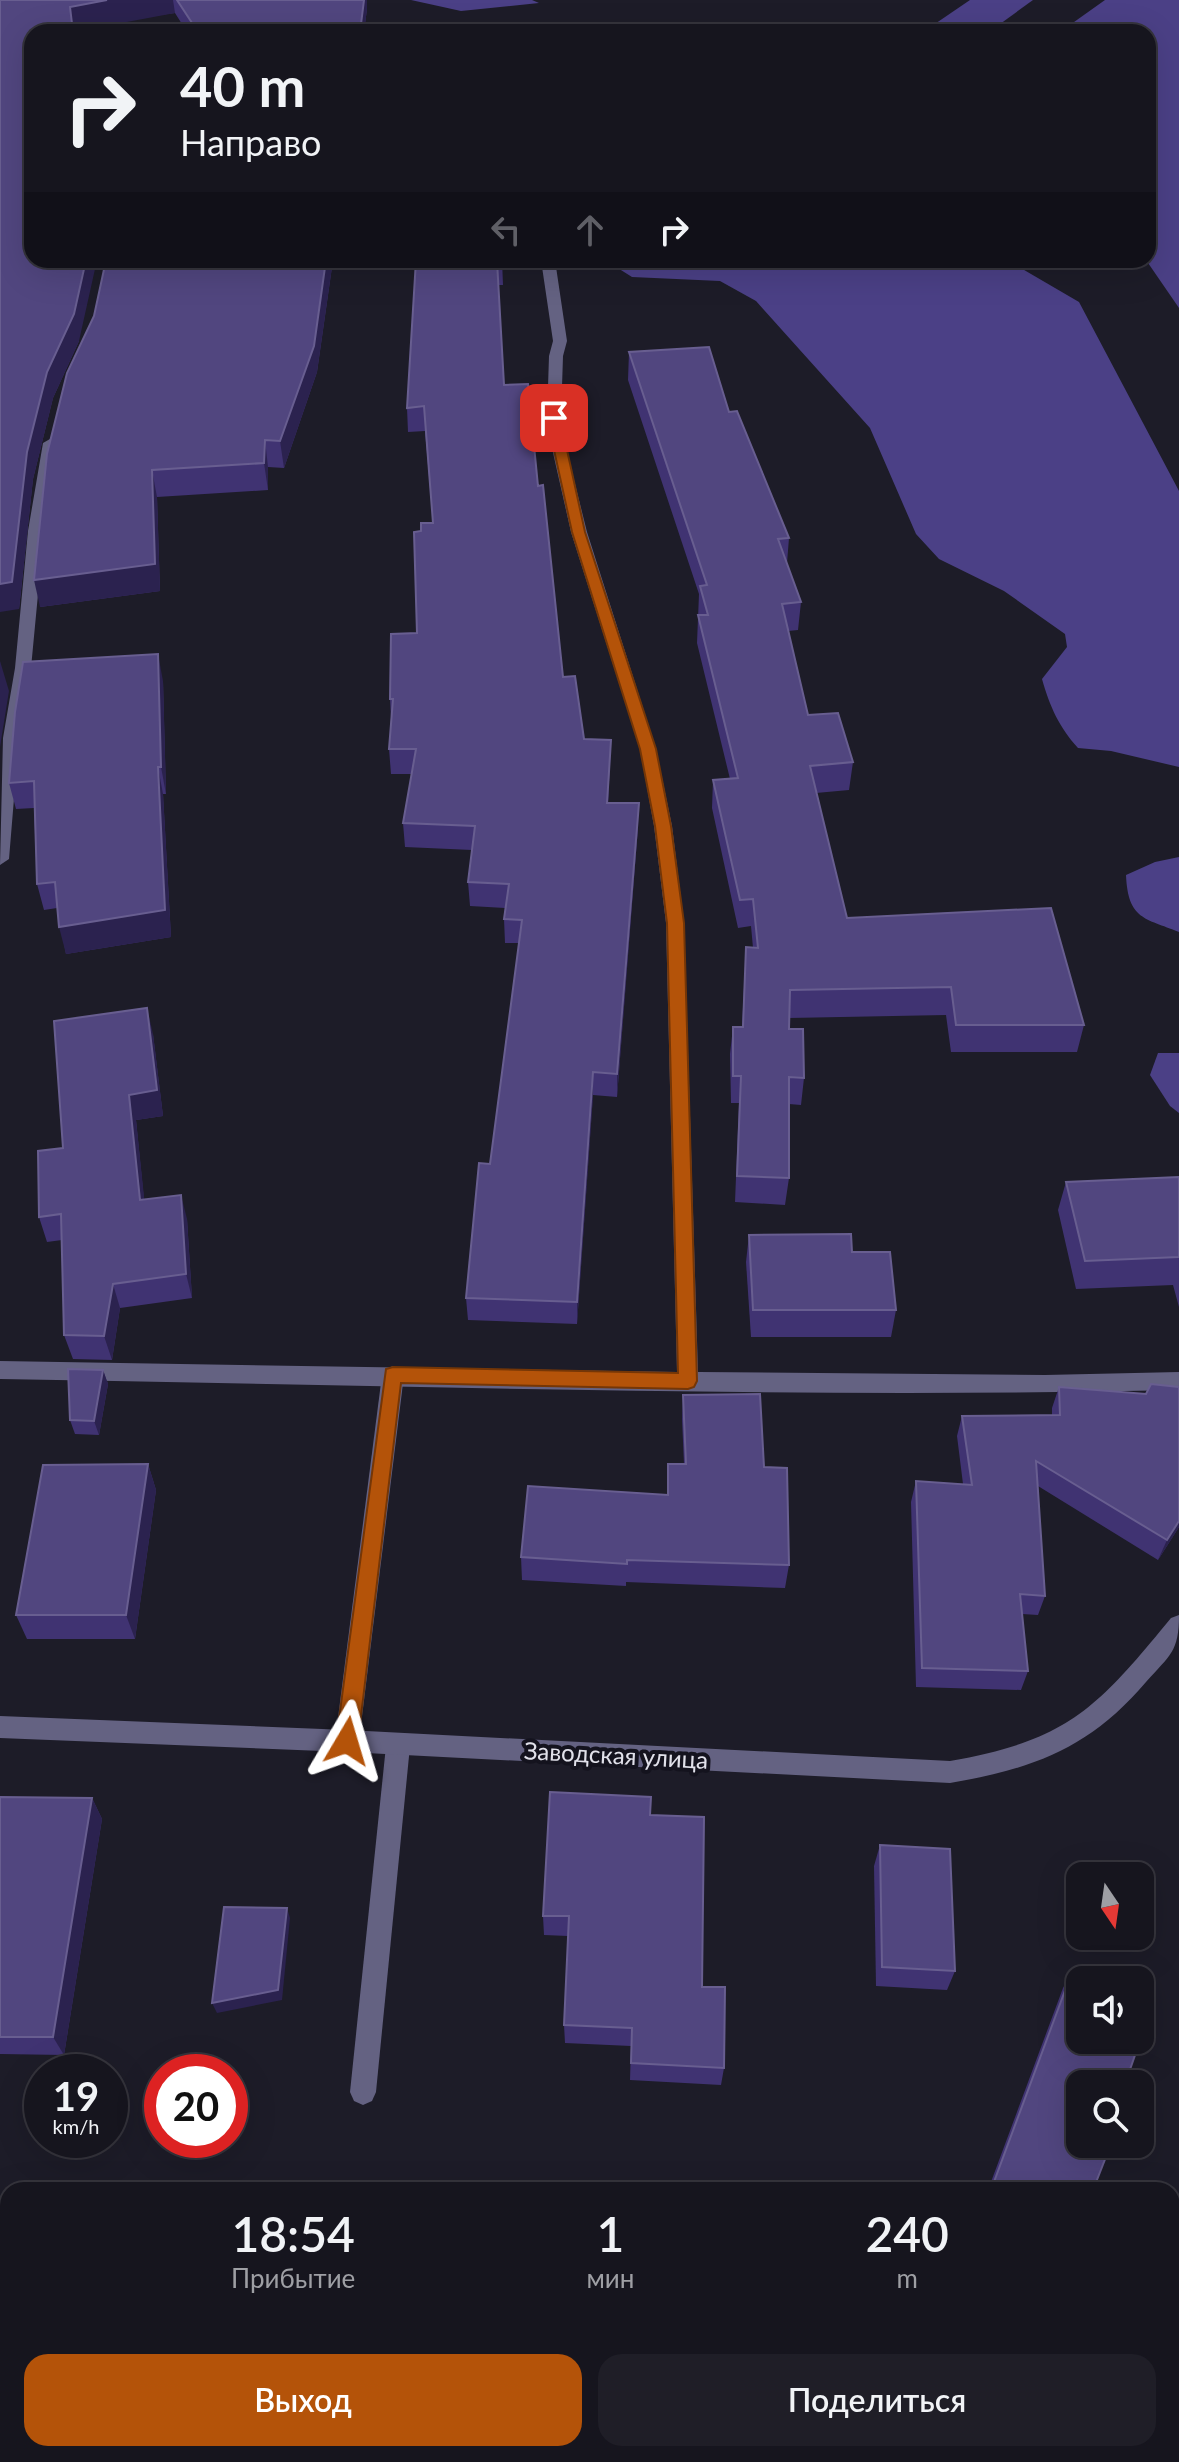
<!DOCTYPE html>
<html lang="ru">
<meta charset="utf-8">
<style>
body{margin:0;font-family:Lato,sans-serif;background:#1f1e27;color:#f1f3f6;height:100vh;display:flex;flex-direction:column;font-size:30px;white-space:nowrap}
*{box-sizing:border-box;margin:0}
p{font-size:26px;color:#9e9fa4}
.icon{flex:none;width:44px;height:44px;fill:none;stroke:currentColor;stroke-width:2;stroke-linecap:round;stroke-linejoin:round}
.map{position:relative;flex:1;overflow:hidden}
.sheet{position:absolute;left:0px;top:2182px;width:1180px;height:280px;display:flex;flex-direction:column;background:#16151e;border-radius:24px 24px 0 0;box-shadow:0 8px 32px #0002,0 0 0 2px #35343c}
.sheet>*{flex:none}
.hud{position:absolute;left:24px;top:24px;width:1132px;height:244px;border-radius:24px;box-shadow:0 8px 32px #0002,0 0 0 2px #35343c;background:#16151e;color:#f1f3f6;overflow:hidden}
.needle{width:52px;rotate:167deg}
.fabs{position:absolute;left:1066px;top:1862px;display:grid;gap:16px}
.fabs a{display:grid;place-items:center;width:88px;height:88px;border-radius:16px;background:#16151e;box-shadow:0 8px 32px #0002,0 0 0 2px #35343c;font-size:40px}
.speed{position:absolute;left:24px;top:2054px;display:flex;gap:16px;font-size:40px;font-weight:700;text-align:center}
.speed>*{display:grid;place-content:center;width:104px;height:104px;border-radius:50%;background:#16151e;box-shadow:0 8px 32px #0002,0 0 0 2px #35343c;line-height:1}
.speed small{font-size:20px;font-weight:400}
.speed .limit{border:12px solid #d22;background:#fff;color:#111}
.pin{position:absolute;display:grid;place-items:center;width:68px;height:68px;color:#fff;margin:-34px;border-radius:16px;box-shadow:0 4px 12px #0006}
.me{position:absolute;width:88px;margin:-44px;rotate:7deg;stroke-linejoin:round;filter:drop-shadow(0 0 6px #0008)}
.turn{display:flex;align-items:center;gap:28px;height:168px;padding:0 24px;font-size:36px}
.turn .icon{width:104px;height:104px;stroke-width:2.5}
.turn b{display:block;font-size:56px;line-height:68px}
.lanes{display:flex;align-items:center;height:76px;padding:0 24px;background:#0003;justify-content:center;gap:40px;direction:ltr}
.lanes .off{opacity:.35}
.eta{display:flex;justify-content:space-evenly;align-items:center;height:136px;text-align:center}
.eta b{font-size:48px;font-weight:600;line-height:56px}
.button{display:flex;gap:16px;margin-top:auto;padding:16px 24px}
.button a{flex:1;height:92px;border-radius:24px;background:#b45309;color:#fff;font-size:32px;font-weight:600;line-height:92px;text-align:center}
.button a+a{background:#1f1e27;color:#f1f3f6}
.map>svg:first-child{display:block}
.forest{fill:#4b4086}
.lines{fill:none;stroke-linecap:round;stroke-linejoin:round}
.service{fill:#646282;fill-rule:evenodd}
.minor{fill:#646282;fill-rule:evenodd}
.tertiary{fill:#646282;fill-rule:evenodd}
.wall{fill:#403372}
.shaded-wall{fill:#2b224f}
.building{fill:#51467f;stroke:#685e90;stroke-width:2}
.route{fill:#b45309;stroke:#753606;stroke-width:2}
.labels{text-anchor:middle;stroke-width:8;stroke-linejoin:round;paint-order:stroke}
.street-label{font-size:24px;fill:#e1e1ea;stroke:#14131e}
</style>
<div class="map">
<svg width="1179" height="2462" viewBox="0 0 1179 2462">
<rect width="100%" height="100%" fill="#1d1c28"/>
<!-- forest -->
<g class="forest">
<path d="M 411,0 L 532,0 L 539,3 L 461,11 Z"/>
<path d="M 970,0 L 1033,0 L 989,32 L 923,32 Z"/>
<path d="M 1105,0 L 1179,0 L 1179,308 L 1146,260 L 1148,32 L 1060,32 Z"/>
<path d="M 605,260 L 1007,260 L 1079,302 L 1179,491 L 1179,767 L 1111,751 L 1078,748 C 1059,727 1050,707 1042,679 L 1067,647 L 1065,634 L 1004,591 L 939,559 L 916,534 L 870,428 L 756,301 L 720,281 L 632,277 Z"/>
<path d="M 1179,857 L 1179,932 C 1145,918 1128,920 1126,875 L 1155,862 Z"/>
<path d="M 1158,1053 L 1179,1053 L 1179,1113 L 1170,1106 L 1150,1075 Z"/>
</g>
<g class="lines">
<!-- service -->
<path class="service" d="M 393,1366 L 400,1369 L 404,1375 L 359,1741 L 355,1749 L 347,1752 L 339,1749 L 335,1741 L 382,1375 L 386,1369 Z"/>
<!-- minor -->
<g class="minor">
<path d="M 541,260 L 555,260 L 567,341 L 563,356 L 561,418 L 565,444 L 587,532 L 656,749 L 672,826 L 684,923 L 698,1372 L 1045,1375 L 1179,1372 L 1179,1390 C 786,1399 393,1385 0,1379 L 0,1361 L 677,1372 L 666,923 L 654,826 L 640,749 L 571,532 L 551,444 L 547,418 L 549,356 L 553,341 Z"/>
<path d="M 50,439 L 57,443 L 44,531 L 31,668 L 19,738 L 9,859 L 0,865 L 3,738 L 15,668 L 28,531 L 43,443 Z"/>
<path d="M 398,1735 L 406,1738 L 410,1746 L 376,2092 L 372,2101 L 363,2105 L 354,2101 L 350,2092 L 386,1746 L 390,1738 Z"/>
</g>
<!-- tertiary -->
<path class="tertiary" d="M 1179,1615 C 1179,1652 1170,1655 1146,1682 C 1090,1748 1033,1769 950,1783 L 347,1752 L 0,1738 L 0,1716 L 347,1730 L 950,1761 C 1069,1740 1097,1708 1171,1618 Z"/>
</g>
<!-- wall -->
<g class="wall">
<path d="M 0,0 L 367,0 L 367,9 L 364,32 L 187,32 L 175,13 L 32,32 L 79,341 L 53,398 L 33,479 L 19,609 Z"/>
<path d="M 106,260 L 333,260 L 317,372 L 284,468 L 268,467 L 268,490 L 157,497 L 160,591 L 40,607 L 94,316 Z"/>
<path d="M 416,260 L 502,260 L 503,285 L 498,285 L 504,385 L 538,486 L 563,677 L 584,739 L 611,740 L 608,803 L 638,827 L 617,1097 L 593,1095 L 577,1324 L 468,1320 L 466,1298 L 490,1164 L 519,943 L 505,943 L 504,919 L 505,908 L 470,906 L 468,882 L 472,850 L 405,847 L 403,823 L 412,774 L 391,774 L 389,749 L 391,718 L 390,699 L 417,633 L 421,531 L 433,523 L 425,431 L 408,432 L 407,408 Z"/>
<path d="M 629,352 L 729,412 L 789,538 L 787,563 L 801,602 L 798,630 L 788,631 L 808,715 L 853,762 L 849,790 L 816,793 L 847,918 L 1084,1025 L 1077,1052 L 951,1052 L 946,1015 L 789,1018 L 789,1029 L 804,1078 L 801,1105 L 789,1104 L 789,1178 L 785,1205 L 735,1202 L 739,1103 L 731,1103 L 730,1054 L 733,1027 L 742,1027 L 746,947 L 753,948 L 751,926 L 738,928 L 712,808 L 713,780 L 730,779 L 697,643 L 699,594 L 628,380 Z"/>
<path d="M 163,681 L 166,794 L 163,794 L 171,937 L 66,954 L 57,908 L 44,910 L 37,884 L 34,808 L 16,809 L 9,783 Z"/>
<path d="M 153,1034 L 163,1116 L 136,1120 L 144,1200 L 187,1219 L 192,1298 L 120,1308 L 112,1360 L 73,1359 L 64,1335 L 62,1240 L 47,1242 L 39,1217 Z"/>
<path d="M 1179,1177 L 1179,1307 L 1173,1285 L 1076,1289 L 1058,1210 L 1066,1182 Z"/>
<path d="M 749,1235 L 852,1252 L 896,1310 L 891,1337 L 751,1337 L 746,1262 Z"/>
<path d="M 103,1370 L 108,1384 L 99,1435 L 75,1434 L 70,1420 Z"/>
<path d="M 1059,1387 L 1146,1394 L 1179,1527 L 1158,1560 L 1038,1486 L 1045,1596 L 1038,1615 L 1022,1614 L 1028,1671 L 1021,1690 L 916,1687 L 911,1502 L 916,1481 L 963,1484 L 957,1436 L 962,1416 L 1052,1415 L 1052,1408 Z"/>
<path d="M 683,1395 L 764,1467 L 789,1565 L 785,1588 L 626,1582 L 626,1586 L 522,1580 L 521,1557 L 667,1495 L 668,1464 L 684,1464 L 682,1419 Z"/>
<path d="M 148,1464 L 156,1490 L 135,1639 L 27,1639 L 16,1615 Z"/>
<path d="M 0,1797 L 92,1798 L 102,1819 L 64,2055 L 0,2054 Z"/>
<path d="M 650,1815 L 724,2068 L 721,2085 L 630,2080 L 631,2046 L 565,2043 L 564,2025 L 568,1936 L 544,1935 L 543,1916 Z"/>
<path d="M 880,1845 L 955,1971 L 947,1990 L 876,1986 L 874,1866 Z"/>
<path d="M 1073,1969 L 1080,2084 L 1093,2190 L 988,2190 L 1063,1988 Z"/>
</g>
<!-- shaded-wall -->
<g class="shaded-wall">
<path d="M 107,0 L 173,0 L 175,13 L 73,32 L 70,7 Z"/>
<path d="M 364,0 L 367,0 L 367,9 L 364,32 L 360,32 Z"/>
<path d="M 86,260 L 97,260 L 79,341 L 53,398 L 33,479 L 19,609 L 0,612 L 0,584 L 27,452 L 47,372 Z"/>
<path d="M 326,260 L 333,260 L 317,372 L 284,468 L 280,441 Z"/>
<path d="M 265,440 L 268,467 L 268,490 L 264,463 Z"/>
<path d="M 152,470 L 157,497 L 160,591 L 40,607 L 34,580 Z"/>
<path d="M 158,654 L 163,681 L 166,794 L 161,767 Z"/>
<path d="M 0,661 L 9,691 L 0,747 Z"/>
<path d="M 611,740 L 610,764 L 607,827 L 607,803 Z"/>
<path d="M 158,767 L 163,794 L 171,937 L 66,954 L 59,927 Z"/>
<path d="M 639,803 L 638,827 L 617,1097 L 617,1074 Z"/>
<path d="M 147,1008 L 153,1034 L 163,1116 L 136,1120 L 147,1225 L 140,1200 L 129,1095 Z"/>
<path d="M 593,1072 L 593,1095 L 577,1324 L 577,1302 Z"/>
<path d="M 181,1195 L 187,1219 L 192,1298 L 186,1274 Z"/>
<path d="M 113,1284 L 120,1308 L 112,1360 L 104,1336 Z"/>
<path d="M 103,1370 L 108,1384 L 99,1435 L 94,1421 Z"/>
<path d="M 148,1464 L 156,1490 L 135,1639 L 126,1615 Z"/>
<path d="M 1179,1521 L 1179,1527 L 1158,1560 L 1167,1540 Z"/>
<path d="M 92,1798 L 102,1819 L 64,2055 L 53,2037 Z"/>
<path d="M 287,1908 L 290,1918 L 282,2000 L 217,2013 L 212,2003 Z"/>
<path d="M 408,2454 L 413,2454 L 413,2462 L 407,2462 Z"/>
</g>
<!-- building -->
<g class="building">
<path d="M 0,0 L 107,0 L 70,7 L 73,32 L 32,32 L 32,260 L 86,260 L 74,314 L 47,372 L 27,452 L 12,582 L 0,584 Z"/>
<path d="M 177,0 L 364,0 L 360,32 L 198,32 Z"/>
<path d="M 106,260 L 326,260 L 314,346 L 280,441 L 265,440 L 264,463 L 152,470 L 155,564 L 34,580 L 47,454 L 67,373 L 94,316 Z"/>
<path d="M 416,260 L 502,260 L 502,261 L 497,261 L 504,385 L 528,384 L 538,486 L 543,485 L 563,677 L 575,676 L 584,739 L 611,740 L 607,803 L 639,803 L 617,1074 L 593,1072 L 577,1302 L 466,1298 L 479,1163 L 490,1164 L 522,920 L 504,919 L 509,884 L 468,882 L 475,826 L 403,823 L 416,749 L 389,749 L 393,699 L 390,699 L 391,634 L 417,633 L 414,532 L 421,531 L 421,523 L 433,523 L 424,406 L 407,408 Z"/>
<path d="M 709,347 L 729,412 L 737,411 L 789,538 L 778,539 L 801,602 L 782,604 L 808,715 L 838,713 L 853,762 L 810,766 L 847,918 L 1051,908 L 1084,1025 L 956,1025 L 951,987 L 790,990 L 789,1029 L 803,1029 L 804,1078 L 789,1077 L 789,1178 L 737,1176 L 741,1076 L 733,1076 L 733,1027 L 743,1027 L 746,947 L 758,948 L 753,899 L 740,900 L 713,780 L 738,778 L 698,615 L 708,615 L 700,586 L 707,585 L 629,352 Z"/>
<path d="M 158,654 L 161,767 L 158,767 L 165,910 L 59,927 L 55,882 L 37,884 L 34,781 L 9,783 L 15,712 L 23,662 Z"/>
<path d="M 147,1008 L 157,1090 L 129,1095 L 140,1200 L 181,1195 L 186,1274 L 113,1284 L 104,1336 L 64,1335 L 61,1214 L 39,1217 L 38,1151 L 63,1148 L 54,1021 Z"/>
<path d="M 1179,1177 L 1179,1257 L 1085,1261 L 1066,1182 Z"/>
<path d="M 851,1234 L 852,1252 L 890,1252 L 896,1310 L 753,1310 L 749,1235 Z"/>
<path d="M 68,1369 L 103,1370 L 94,1421 L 70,1420 Z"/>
<path d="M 1151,1384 L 1179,1387 L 1179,1521 L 1167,1540 L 1036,1461 L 1045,1596 L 1020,1594 L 1028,1671 L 922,1668 L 916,1481 L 972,1485 L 962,1416 L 1060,1415 L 1059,1387 L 1146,1394 Z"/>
<path d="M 760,1394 L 764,1467 L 787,1468 L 789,1565 L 627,1560 L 627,1564 L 521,1557 L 528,1486 L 668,1495 L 668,1464 L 686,1464 L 683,1395 Z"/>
<path d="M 148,1464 L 126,1615 L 16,1615 L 43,1465 Z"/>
<path d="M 550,1792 L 651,1797 L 650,1815 L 704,1817 L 702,1987 L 725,1987 L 724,2068 L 631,2063 L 632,2028 L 564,2025 L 569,1916 L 543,1916 Z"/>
<path d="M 0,1797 L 92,1798 L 53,2037 L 0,2037 Z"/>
<path d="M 880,1845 L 950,1849 L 955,1971 L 882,1967 Z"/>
<path d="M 224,1907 L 287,1908 L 278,1990 L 212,2003 Z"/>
<path d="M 1073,1969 L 1097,1980 L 1080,1980 L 1080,2040 L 1140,2040 L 1140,2000 L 1152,2006 L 1125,2084 L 1080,2084 L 1080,2144 L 1111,2144 L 1093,2190 L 991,2190 Z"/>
<path d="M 284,2454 L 408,2454 L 407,2462 L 283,2462 Z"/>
</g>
<!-- route -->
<path class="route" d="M 554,415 L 560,418 L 585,532 L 656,749 L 671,826 L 684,923 L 697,1381 L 694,1387 L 688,1389 L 401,1383 L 358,1741 L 355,1748 L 347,1751 L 340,1748 L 336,1741 L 386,1369 L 393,1367 L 678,1373 L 667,923 L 655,826 L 640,749 L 572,532 L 547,418 Z"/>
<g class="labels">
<!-- street labels -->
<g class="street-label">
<text transform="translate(616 1756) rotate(3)" y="8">Заводская улица</text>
</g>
</g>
</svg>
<div class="fabs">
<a><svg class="needle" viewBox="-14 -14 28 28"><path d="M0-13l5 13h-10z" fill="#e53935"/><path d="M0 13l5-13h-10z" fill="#9e9fa4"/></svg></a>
<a><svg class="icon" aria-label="sound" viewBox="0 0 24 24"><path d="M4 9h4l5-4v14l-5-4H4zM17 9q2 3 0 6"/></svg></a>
<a><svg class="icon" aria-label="search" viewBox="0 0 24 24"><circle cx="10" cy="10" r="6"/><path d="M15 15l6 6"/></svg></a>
</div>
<div class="speed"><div>19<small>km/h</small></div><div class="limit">20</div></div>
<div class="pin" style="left:554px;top:418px;background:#d93025"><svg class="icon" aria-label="arrive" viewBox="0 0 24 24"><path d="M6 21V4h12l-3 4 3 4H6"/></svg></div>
<svg class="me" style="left:347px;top:1741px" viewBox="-20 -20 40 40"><path d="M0-17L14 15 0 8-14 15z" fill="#b45309" stroke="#fff" stroke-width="4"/></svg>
<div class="hud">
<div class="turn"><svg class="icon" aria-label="right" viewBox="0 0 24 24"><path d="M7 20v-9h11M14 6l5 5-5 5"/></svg><div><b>40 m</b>Направо</div></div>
<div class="lanes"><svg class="icon off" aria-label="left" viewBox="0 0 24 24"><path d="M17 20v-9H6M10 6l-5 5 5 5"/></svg><svg class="icon off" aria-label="ahead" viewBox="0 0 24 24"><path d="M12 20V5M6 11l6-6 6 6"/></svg><svg class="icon" aria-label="right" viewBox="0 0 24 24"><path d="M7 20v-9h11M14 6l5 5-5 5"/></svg></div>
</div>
<section class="sheet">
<div class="eta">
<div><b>18:54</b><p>Прибытие</p></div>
<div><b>1</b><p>мин</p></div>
<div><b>240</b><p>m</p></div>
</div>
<div class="button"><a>Выход</a><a>Поделиться</a></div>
</section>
</div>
